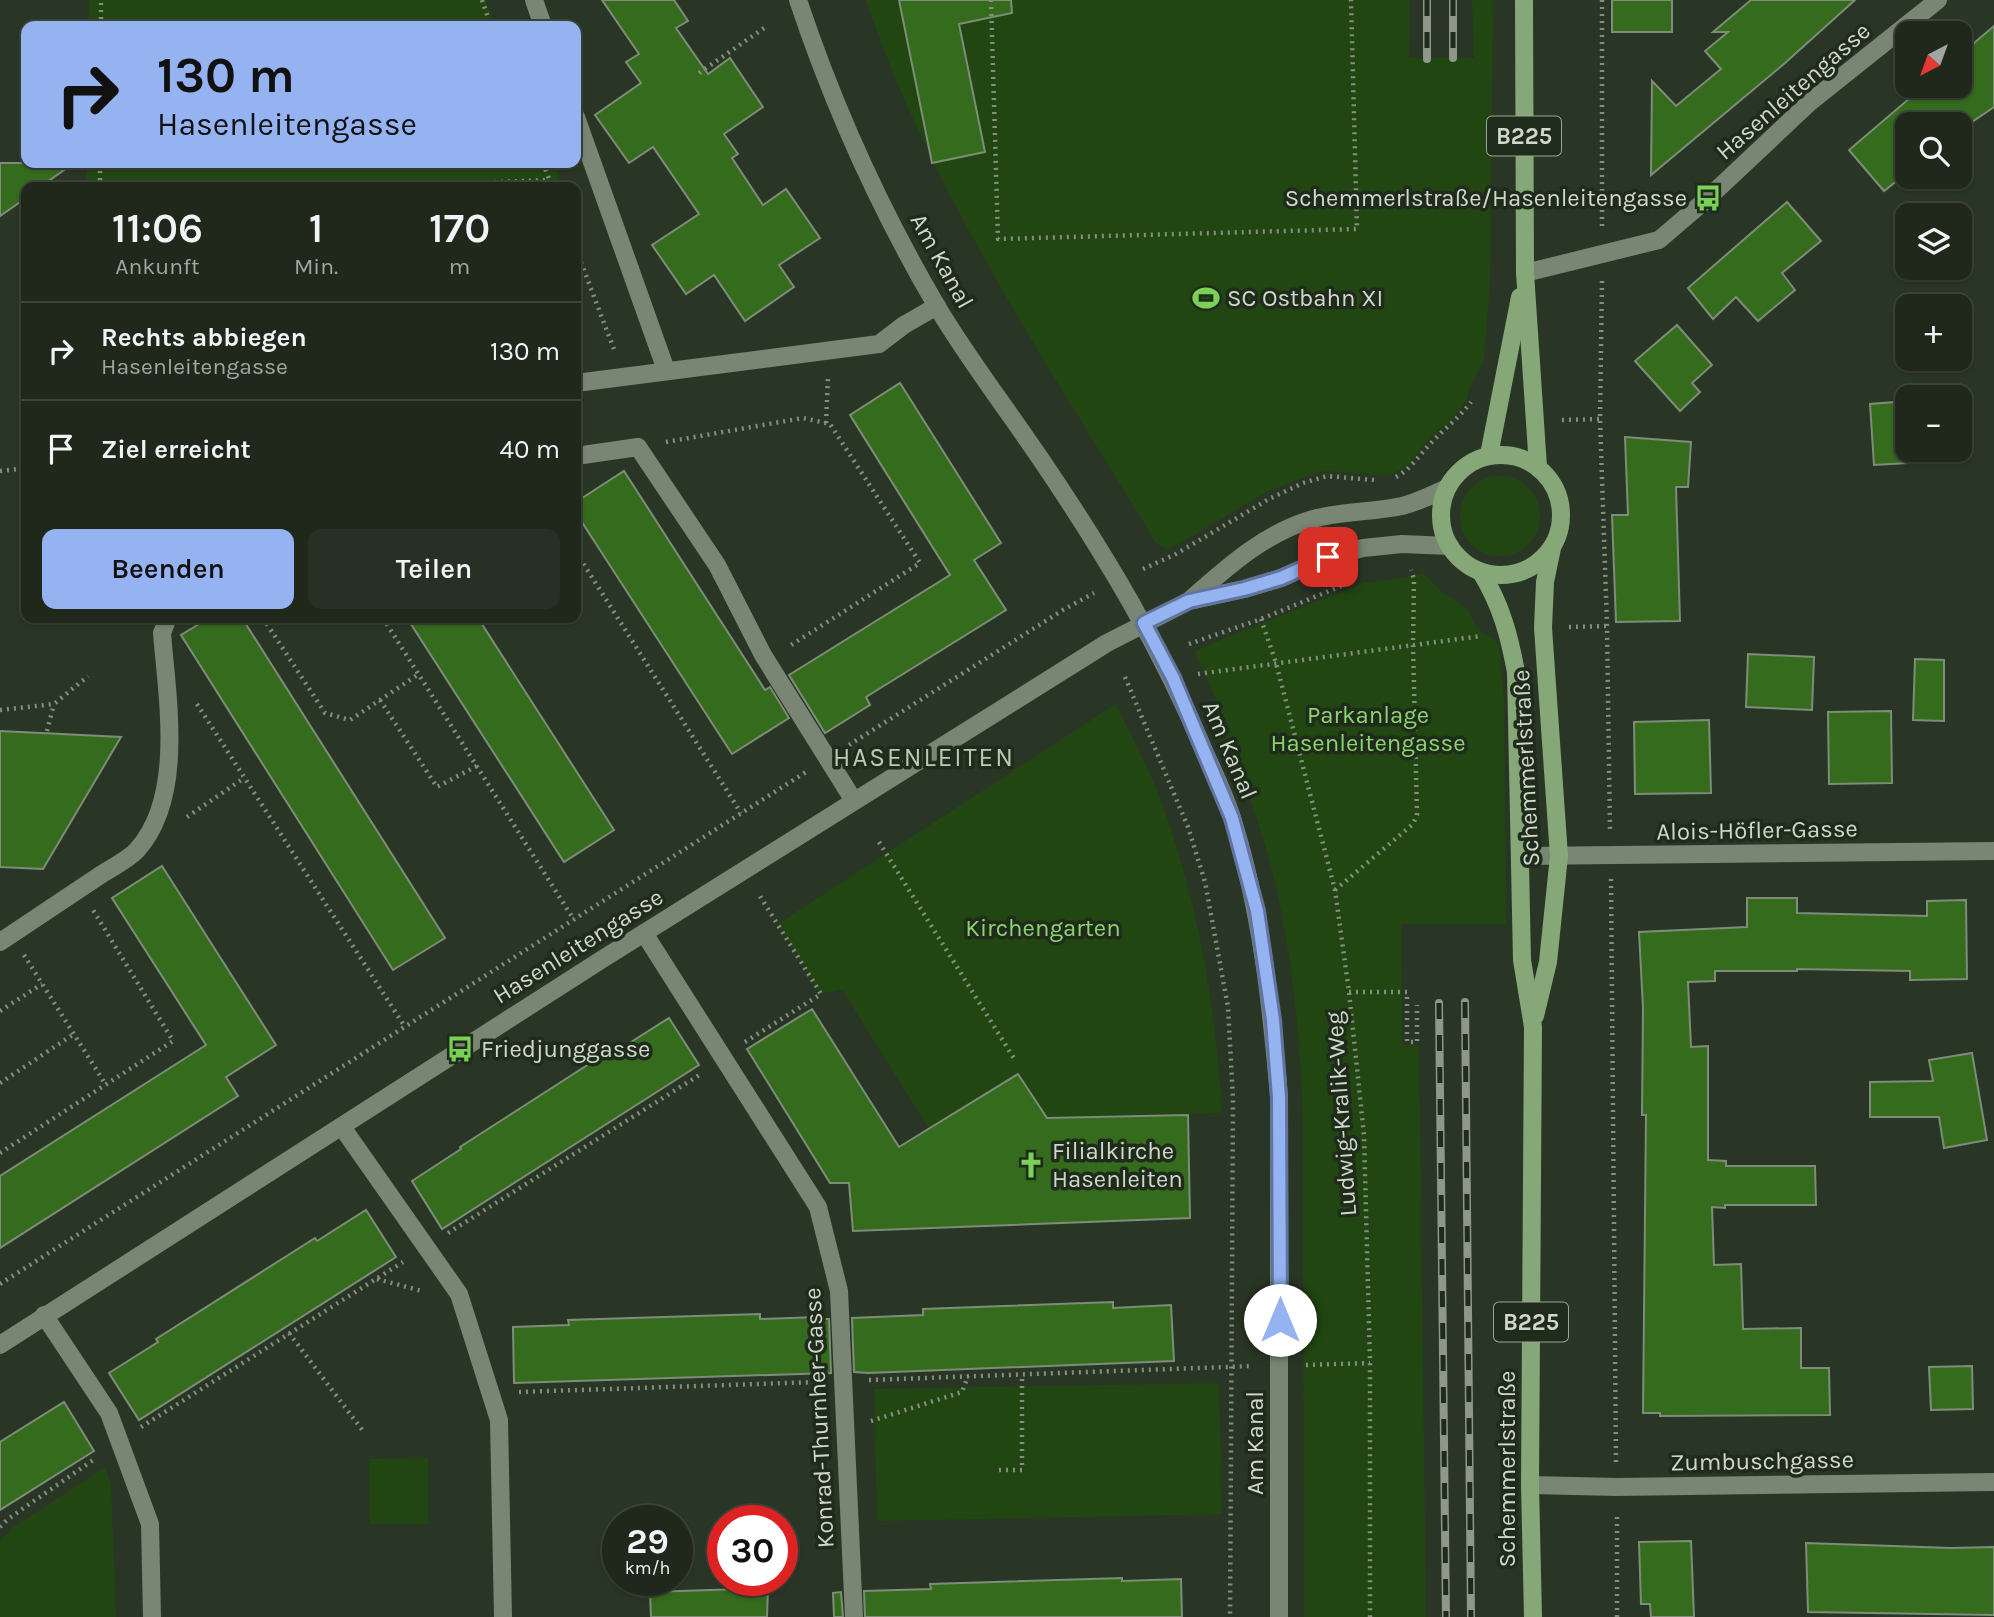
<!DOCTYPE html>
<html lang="de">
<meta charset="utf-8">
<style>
body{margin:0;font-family:Karla,sans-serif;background:#283025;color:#f1f3f6;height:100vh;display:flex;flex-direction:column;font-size:26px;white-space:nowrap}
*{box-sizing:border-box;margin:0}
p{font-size:23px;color:#a2a6a3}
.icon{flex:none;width:38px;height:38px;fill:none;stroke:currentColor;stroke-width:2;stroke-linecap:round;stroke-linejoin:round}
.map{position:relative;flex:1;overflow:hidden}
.panel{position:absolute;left:21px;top:182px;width:560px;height:441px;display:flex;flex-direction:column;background:#20281c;border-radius:14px;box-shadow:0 2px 5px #0004,0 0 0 2px #3d443b}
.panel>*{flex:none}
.top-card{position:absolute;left:21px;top:21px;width:560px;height:147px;border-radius:14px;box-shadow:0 2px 5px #0004,0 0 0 2px #3d443b;background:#95b2f1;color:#111;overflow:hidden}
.needle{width:46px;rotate:221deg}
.buttons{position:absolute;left:1895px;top:21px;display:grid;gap:14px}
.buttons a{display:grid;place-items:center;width:77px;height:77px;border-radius:14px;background:#20281c;box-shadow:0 2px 5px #0004,0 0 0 2px #3d443b;font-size:35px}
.speed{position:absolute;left:602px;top:1505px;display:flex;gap:14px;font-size:35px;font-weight:700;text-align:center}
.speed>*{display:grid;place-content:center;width:91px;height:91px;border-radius:50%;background:#20281c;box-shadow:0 2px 5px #0004,0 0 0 2px #3d443b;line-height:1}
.speed small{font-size:18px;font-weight:400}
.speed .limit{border:10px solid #d22;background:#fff;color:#111}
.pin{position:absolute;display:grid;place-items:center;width:60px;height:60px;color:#fff;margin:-30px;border-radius:14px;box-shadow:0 4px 10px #0006}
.me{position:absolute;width:77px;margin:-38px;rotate:0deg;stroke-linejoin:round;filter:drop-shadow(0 0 5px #0008)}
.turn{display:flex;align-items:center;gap:24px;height:147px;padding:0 21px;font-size:32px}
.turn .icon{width:91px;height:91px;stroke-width:2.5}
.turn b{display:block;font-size:49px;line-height:60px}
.eta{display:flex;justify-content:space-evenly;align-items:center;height:119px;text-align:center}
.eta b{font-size:42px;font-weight:600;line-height:49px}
.cta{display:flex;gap:14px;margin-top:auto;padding:14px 21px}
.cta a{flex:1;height:80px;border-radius:14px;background:#95b2f1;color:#111;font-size:28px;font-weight:600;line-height:80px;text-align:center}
.cta a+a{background:#283025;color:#f1f3f6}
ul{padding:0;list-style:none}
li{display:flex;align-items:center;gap:21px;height:98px;padding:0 21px;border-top:2px solid #3d443b}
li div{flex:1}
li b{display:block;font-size:26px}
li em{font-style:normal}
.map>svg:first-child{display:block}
.green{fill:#224612}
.building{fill:#356b1c;stroke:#7e8c79;stroke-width:2}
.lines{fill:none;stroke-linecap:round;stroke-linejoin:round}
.path{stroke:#858e81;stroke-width:4.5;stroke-dasharray:2 5;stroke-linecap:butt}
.minor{stroke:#788673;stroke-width:18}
.major{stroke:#86a879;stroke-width:18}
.rail-casing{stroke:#8e978a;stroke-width:8}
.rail{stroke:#202c1b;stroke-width:5;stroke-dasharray:16;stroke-linecap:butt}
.route-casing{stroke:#61749d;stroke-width:18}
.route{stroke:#95b2f1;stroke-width:12}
.labels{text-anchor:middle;stroke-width:7;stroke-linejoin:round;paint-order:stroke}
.shield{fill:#202c1b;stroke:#9ba498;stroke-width:2}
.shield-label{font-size:23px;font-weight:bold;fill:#d0d7cd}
.street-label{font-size:24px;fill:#d0d7cd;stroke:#202c1b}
.poi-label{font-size:24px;fill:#d0d7cd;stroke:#202c1b;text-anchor:start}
.park-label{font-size:24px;fill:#8cd46f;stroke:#202c1b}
.neighbourhood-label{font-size:26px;letter-spacing:2px;fill:#bbcab5;stroke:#202c1b}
</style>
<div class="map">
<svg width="1994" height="1617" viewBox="0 0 1994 1617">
<rect width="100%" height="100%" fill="#2a3625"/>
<!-- green -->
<g class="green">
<path d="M 89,0 L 485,0 L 496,26 L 88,26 Z"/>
<path d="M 866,0 L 1410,0 L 1409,58 L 1474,58 L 1472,0 L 1493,0 L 1490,283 L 1484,360 L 1470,387 L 1466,402 L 1450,421 L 1434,433 L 1406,467 L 1398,471 L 1388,475 L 1324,471 L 1313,474 L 1266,492 L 1175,546 L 1167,549 L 1156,543 C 1050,367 932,196 866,0 Z"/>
<path d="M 87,163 L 553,163 L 563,187 L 86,187 Z"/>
<circle cx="1500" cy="516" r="40"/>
<path d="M 1423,573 L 1441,591 L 1469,611 L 1477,628 L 1497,642 L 1500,654 L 1504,700 L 1506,924 L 1401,924 L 1402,1044 L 1419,1046 L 1426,1617 L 1304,1617 L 1303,1120 C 1300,1034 1292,950 1271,867 C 1260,822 1242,778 1226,735 L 1231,732 L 1195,652 L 1201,648 L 1363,583 L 1404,578 Z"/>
<path d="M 1116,704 C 1131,736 1149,768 1161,801 C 1198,901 1216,1007 1222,1113 L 1047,1117 L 1019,1075 L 929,1129 L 842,989 L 821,994 L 778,924 Z"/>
<path d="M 1219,1383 L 1222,1514 L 877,1521 L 874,1389 Z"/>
<path d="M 428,1458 L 428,1524 L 370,1524 L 369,1459 Z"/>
<path d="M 105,1467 L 111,1485 L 116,1617 L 0,1617 L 0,1541 L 14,1527 Z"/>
</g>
<!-- building -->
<g class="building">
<path d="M 602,0 L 674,0 L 688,21 L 676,28 L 708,74 L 730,58 L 763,107 L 724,134 L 738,154 L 732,158 L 763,205 L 786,189 L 820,238 L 779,265 L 794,287 L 745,321 L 714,275 L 686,294 L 652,245 L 699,214 L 653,147 L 629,163 L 595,115 L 641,83 L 626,62 L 639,54 Z"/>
<path d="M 899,0 L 1011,0 L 1012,13 L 959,24 L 985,152 L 932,163 Z"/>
<rect x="1612" y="0" width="60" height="32"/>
<path d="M 1751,0 L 1855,0 L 1785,63 L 1651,175 L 1652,81 L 1676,106 L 1721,69 L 1705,51 L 1728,32 L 1713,32 Z"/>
<path d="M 1994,26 L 1994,107 L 1960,130 L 1960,124 L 1908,124 L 1908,172 L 1884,191 L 1849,150 L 1924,86 L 1960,86 L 1960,55 Z"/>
<path d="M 0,163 L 74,163 L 40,187 L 26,187 L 26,198 L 0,216 Z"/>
<path d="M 1787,202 L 1821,241 L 1782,273 L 1795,290 L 1758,321 L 1736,297 L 1713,319 L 1688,288 Z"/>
<path d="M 1677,325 L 1712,365 L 1692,383 L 1700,392 L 1680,411 L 1635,361 Z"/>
<path d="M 900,383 L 1001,543 L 974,560 L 1006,610 L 866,697 L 870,705 L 825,733 L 789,675 L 950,575 L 850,415 Z"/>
<path d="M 1908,401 L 1908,463 L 1874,465 L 1870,404 Z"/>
<path d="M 1625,437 L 1691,442 L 1688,487 L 1676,487 L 1680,621 L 1616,622 L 1612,515 L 1628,515 Z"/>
<path d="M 624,471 L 765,690 L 770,687 L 789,718 L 732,754 L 576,513 L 576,502 Z"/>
<path d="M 209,618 L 242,618 L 445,938 L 393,970 L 181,635 Z"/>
<path d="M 407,618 L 478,618 L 614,830 L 564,862 Z"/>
<path d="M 1748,654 L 1814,657 L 1812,710 L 1746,707 Z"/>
<path d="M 1915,659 L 1944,660 L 1944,721 L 1913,720 Z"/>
<path d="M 1891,711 L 1892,783 L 1829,784 L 1828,712 Z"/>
<path d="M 1709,720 L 1711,793 L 1635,794 L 1634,722 Z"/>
<path d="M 0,731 L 121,737 L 43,869 L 0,867 Z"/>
<path d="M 162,866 L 276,1045 L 226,1077 L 238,1096 L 0,1248 L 0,1176 L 206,1045 L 112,898 Z"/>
<path d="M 1747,898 L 1797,898 L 1797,913 L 1927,916 L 1927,901 L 1966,900 L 1967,979 L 1910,980 L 1910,971 L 1797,969 L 1797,971 L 1715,971 L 1715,981 L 1688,982 L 1691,1047 L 1708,1046 L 1708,1160 L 1726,1161 L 1726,1166 L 1815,1166 L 1816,1205 L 1725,1205 L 1725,1208 L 1712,1207 L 1714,1265 L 1741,1264 L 1743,1329 L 1801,1328 L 1801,1368 L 1829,1368 L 1830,1415 L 1660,1416 L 1660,1413 L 1643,1413 L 1646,1115 L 1642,1115 L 1643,1008 L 1639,932 L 1747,927 Z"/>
<path d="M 812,1009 L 899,1147 L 1018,1074 L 1047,1118 L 1188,1115 L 1190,1218 L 853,1231 L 849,1183 L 830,1183 L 747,1049 Z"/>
<path d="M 669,1018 L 699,1065 L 442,1229 L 412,1181 L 461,1149 L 460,1147 L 617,1046 L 620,1049 Z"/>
<path d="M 1972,1053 L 1987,1140 L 1944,1148 L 1939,1117 L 1870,1117 L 1870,1082 L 1933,1081 L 1929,1060 Z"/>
<path d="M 366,1210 L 396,1257 L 139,1420 L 109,1373 L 158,1342 L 156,1339 L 315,1238 L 317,1241 Z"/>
<path d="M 1113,1302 L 1113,1308 L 1171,1305 L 1174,1361 L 868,1373 L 854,1372 L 852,1318 L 923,1315 L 923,1309 Z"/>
<path d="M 760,1314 L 760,1319 L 818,1317 L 818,1319 L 829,1319 L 831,1373 L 514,1383 L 513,1327 L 569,1325 L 568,1320 Z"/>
<path d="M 1972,1366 L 1973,1409 L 1931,1410 L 1929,1367 Z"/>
<path d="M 64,1402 L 94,1451 L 0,1510 L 0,1442 Z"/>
<path d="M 1691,1541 L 1694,1617 L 1651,1617 L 1650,1604 L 1641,1604 L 1639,1542 Z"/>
<path d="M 1806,1543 L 1951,1548 L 1994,1547 L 1994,1615 L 1808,1612 Z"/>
<path d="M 1122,1578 L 1122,1581 L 1181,1579 L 1182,1617 L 865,1617 L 864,1591 L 931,1589 L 930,1584 Z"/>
<path d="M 768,1588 L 767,1617 L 651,1617 L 650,1592 Z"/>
<path d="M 841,1592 L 843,1617 L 834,1617 L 833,1593 Z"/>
</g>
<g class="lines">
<!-- path -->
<g class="path">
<path d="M 482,0 L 491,26"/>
<path d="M 991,0 L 998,239 L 1357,229 L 1351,0"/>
<path d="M 1602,0 L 1602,227"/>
<path d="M 101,26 L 101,0"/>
<path d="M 699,73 L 767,26"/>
<path d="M 543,163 L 552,187"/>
<path d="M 100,187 L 100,163"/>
<path d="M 368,187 L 550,180"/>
<path d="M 576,249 L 615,352"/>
<path d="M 1602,281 L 1600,419 L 1607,626 L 1610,829"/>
<path d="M 1562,420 L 1600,419"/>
<path d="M 826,423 L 828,378"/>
<path d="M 666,442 L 803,418 L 830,424 L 920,563 L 788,647"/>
<path d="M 0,471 L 26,468"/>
<path d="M 1396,477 C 1411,469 1420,454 1432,442 C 1445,428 1459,418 1471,402"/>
<path d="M 576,552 L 741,813"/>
<path d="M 1143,569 L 1176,554 L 1269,499 L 1303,483 L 1327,476 L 1374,480"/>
<path d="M 263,618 L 325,713 L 350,720 L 419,674"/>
<path d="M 383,618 L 574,920"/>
<path d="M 1261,619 L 1276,663 L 1335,890 L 1349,992 L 1364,1135 L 1370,1363 L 1370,1617"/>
<path d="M 1569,627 L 1607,626"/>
<path d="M 1189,644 L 1261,619 L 1351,582"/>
<path d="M 1198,674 L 1481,636"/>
<path d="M 1125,677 L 1188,827 L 1205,882 L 1228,1007 L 1233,1099 L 1230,1617"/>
<path d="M 380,700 L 437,787 L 477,766"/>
<path d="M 197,704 L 405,1027"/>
<path d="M 0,710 L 54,704 L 88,676"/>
<path d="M 47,731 L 54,704"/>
<path d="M 849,745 L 1063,610 L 1094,593"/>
<path d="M 187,817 L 244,778"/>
<path d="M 879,842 L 1015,1060"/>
<path d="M 1611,879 L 1616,1462"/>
<path d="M 1335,890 L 1413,824 L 1417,815 L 1413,645 L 1414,579 L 1411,570"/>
<path d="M 24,955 L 106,1085"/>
<path d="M 1349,992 L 1407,992 L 1407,1042 L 1417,1042 L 1417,1005"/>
<path d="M 0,1011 L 42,984"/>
<path d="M 745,1042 L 821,994 L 758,893"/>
<path d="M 0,1083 L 74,1034"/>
<path d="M 0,1153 L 173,1041 L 93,910"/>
<path d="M 448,1233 L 701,1074"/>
<path d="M 377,1279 L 422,1291"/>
<path d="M 0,1284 L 806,772"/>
<path d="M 289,1333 L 363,1431"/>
<path d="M 1306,1365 L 1370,1363"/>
<path d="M 869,1380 L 1252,1366"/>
<path d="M 519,1392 L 818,1382"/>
<path d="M 871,1421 L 962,1392 L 968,1376"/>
<path d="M 141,1427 L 403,1262"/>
<path d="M 999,1470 L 1022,1470 L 1022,1374"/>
<path d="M 0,1527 L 8,1519 L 96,1458"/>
<path d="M 1617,1617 L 1617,1513"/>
</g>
<!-- minor -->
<g class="minor">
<path d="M 534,0 L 543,26"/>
<path d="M 798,0 C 833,105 880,209 936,305 C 968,359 1007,409 1042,461 C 1105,554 1162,649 1205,753 C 1215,775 1226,798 1233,821 C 1261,911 1271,1003 1279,1097 L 1279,1617"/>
<path d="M 576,117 L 666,370"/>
<path d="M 1525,273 L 1659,240 L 1708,198 L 1809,103 L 1938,0"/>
<path d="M 576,383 L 879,344 L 904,325 L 937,306"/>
<path d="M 576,456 L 638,447 L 717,565 L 763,655 L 854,801"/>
<path d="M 1191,599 C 1227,567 1268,530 1317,518 C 1345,511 1374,512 1402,506 C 1418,502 1432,495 1447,488"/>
<path d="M 1521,856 L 1994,851"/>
<path d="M 644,933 L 818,1207 L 839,1291 L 854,1617"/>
<path d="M 0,942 C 34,919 68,897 102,874 C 113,867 129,859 137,850 C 185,797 167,698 162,633 L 168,618"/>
<path d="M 342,1127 L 459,1294 L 499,1420 L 503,1617"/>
<path d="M 44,1315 L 109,1413 L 150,1524 L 152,1617"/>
<path d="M 0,1345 L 601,960 L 1107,643 L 1189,601 L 1244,589 L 1281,578 L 1328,557 L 1363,548 L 1402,544 L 1450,546"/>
<path d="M 1530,1485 L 1617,1487 L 1994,1482"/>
</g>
<!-- major -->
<g class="major">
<path d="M 1524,0 L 1525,273 L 1538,467"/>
<circle cx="1501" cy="515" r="60"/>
<path d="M 1489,455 L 1520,297"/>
<path d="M 1481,572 C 1501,605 1509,634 1516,672 L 1522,960 L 1533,1027 L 1530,1485 L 1533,1617"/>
<path d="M 1535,1016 L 1548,962 L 1559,856 L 1543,628 L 1545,582 L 1552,548"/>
</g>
<!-- rail casing -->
<g class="rail-casing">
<g id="rail">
<path d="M 1427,0 L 1427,59"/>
<path d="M 1453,0 L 1453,58"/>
<path d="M 1465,1002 L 1471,1617"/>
<path d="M 1439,1003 L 1446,1617"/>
</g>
</g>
<!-- rail -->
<use href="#rail" class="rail"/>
</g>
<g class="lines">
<!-- route casing -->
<g class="route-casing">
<path id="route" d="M 1280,1320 L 1279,1097 L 1273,1020 L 1257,911 L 1232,818 L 1173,678 L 1144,623 L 1189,601 L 1244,589 L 1281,578 L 1328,557"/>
</g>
<!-- route -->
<use href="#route" class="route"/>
</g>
<!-- icons -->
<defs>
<g id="bus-bare" transform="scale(2.1)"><path d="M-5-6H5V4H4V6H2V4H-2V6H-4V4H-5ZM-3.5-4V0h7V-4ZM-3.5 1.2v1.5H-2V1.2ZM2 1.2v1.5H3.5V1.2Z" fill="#7bd156" stroke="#202c1b" stroke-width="2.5" paint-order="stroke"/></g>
<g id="stadium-bare" transform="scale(2.1)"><path d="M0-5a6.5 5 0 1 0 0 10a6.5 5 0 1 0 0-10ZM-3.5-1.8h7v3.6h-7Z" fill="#7bd156" stroke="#202c1b" stroke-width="2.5" paint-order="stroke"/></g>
<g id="church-bare" transform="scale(2.1)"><path d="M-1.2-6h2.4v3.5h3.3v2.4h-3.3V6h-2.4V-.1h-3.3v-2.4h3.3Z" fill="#7bd156" stroke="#202c1b" stroke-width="2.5" paint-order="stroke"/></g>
</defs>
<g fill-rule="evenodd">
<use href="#bus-bare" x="1708" y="198"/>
<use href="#stadium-bare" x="1206" y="298"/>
<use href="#bus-bare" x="460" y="1049"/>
<use href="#church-bare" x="1031" y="1165"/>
</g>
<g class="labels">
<!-- shield labels -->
<g class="shield">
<rect x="1487" y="116.5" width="74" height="39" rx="5"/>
<rect x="1494" y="1302.5" width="74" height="39" rx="5"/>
</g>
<g class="shield-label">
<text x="1524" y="144">B225</text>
<text x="1531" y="1330">B225</text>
</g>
<!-- street labels -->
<g class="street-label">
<text transform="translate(1793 91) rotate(-41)" y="8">Hasenleitengasse</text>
<text transform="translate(942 261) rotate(61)" y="8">Am Kanal</text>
<text transform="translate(1230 750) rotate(67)" y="8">Am Kanal</text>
<text transform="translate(1526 768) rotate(-93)" y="8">Schemmerlstraße</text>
<text transform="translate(1757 830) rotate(-1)" y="8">Alois-Höfler-Gasse</text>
<text transform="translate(578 946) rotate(-32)" y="8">Hasenleitengasse</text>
<text transform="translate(1341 1114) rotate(-94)" y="8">Ludwig-Kralik-Weg</text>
<text transform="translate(819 1418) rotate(-93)" y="8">Konrad-Thurnher-Gasse</text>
<text transform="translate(1255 1443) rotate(-90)" y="8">Am Kanal</text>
<text transform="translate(1762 1461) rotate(-1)" y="8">Zumbuschgasse</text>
<text transform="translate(1507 1469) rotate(-90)" y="8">Schemmerlstraße</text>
</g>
<!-- poi labels -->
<g class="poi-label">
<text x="1687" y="206" text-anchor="end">Schemmerlstraße/Hasenleitengasse</text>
<text x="1227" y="306">SC Ostbahn XI</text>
<text x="481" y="1057">Friedjunggasse</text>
<text x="1052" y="1159">Filialkirche<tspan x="1052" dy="28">Hasenleiten</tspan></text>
</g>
<!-- park labels -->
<g class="park-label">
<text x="1368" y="723">Parkanlage<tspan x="1368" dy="28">Hasenleitengasse</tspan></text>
<text x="1043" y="936">Kirchengarten</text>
</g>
<!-- neighbourhood labels -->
<g class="neighbourhood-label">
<text x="924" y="766">HASENLEITEN</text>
</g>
</g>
</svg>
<div class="buttons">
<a><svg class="needle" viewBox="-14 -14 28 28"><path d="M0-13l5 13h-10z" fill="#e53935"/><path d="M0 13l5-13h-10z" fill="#a2a6a3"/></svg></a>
<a><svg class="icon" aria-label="search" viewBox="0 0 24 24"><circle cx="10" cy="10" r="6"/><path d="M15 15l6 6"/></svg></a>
<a><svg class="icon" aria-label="layers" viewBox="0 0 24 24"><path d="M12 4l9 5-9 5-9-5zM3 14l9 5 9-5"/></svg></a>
<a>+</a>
<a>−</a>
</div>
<div class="speed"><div>29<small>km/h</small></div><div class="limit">30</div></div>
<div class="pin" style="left:1328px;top:557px;background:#d93025"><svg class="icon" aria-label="arrive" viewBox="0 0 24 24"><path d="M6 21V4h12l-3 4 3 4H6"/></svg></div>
<svg class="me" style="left:1280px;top:1320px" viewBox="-20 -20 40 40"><circle r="19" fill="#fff"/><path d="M0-13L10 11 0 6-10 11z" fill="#95b2f1"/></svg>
<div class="top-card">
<div class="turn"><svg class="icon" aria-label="right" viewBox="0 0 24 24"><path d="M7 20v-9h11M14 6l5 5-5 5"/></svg><div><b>130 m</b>Hasenleitengasse</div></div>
</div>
<section class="panel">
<div class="eta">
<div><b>11:06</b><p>Ankunft</p></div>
<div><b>1</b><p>Min.</p></div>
<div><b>170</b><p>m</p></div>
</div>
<ul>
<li><svg class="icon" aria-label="right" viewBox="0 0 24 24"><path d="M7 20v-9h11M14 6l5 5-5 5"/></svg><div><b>Rechts abbiegen</b><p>Hasenleitengasse</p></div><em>130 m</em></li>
<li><svg class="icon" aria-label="arrive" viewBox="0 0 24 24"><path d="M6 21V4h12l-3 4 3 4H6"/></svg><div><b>Ziel erreicht</b></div><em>40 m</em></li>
</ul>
<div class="cta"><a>Beenden</a><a>Teilen</a></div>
</section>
</div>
